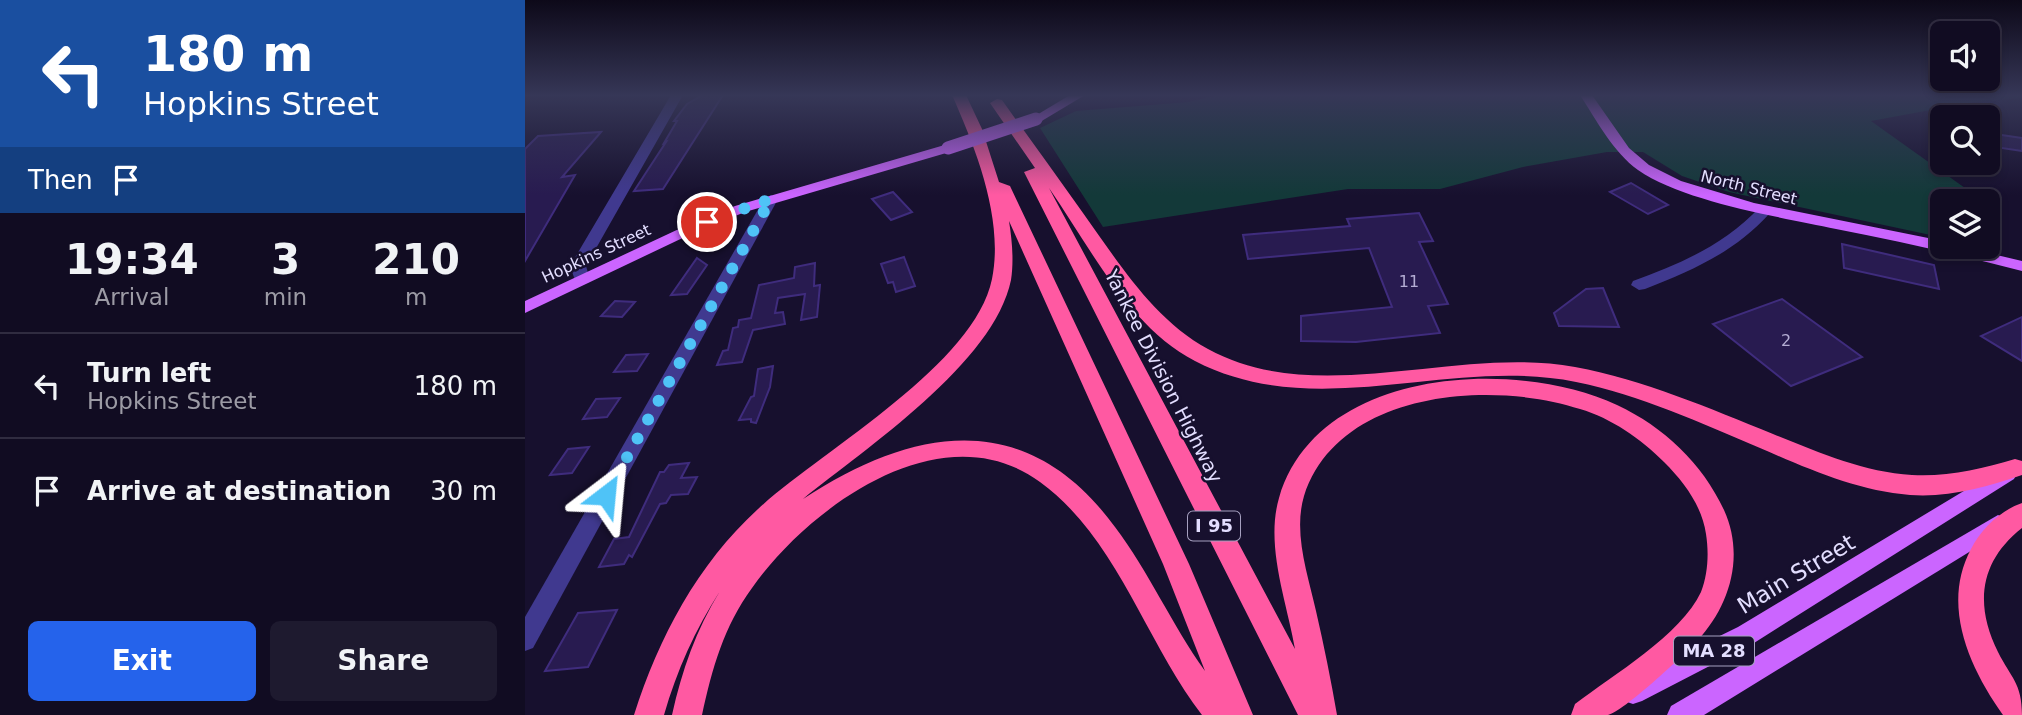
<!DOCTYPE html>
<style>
body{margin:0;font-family:"DejaVu Sans",sans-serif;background:#1e1a2f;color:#f1f3f6;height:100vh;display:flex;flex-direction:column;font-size:26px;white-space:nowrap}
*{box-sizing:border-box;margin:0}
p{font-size:23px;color:#9c9ba5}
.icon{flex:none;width:38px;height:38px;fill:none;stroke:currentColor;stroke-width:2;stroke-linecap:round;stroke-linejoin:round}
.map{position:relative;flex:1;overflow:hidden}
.panel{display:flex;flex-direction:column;background:#110c22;width:525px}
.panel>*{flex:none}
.guide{background:#1a4fa0;color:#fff;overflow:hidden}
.fabs{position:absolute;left:1405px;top:21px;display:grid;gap:14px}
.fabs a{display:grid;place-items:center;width:70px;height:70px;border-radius:10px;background:#110c22;box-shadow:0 4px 10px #0003,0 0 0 2px #302c40;font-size:35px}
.pin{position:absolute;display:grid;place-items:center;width:60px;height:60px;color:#fff;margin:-30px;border:4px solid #fff;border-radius:50%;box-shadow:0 2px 7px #0007}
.me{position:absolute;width:77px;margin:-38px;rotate:29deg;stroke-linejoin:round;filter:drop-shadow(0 0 5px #0008)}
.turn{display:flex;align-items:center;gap:24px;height:147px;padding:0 28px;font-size:32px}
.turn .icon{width:91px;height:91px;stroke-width:2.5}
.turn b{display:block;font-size:49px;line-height:60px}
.then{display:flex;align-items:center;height:66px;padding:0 28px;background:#0003;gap:14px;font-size:26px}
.eta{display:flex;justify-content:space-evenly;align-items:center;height:119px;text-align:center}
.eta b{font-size:42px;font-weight:700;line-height:49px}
.button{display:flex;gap:14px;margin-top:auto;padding:14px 28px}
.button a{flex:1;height:80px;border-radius:10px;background:#2563eb;color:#fff;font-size:28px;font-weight:700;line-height:80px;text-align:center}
.button a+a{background:#1e1a2f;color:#f1f3f6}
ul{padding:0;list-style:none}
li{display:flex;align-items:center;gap:21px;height:105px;padding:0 28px;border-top:2px solid #302c40}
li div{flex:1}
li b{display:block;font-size:26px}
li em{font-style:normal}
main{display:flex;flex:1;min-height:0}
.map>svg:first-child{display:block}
.green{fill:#133939}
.building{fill:#281b50;stroke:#3f2c7d;stroke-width:2}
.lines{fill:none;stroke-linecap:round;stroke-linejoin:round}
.minor{fill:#40398f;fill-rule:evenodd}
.major{fill:#cb65ff;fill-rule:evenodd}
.highway{fill:#ff59a2;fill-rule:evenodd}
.major-bridge{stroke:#cb65ff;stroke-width:13}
.route{stroke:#4fc3f7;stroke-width:12;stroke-dasharray:0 21.6}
.labels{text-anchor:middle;stroke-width:5;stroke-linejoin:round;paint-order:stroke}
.far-street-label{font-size:16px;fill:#e3deff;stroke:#17102e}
.number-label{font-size:16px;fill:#b4add3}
.shield{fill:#17102e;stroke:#a6a0c0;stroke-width:2}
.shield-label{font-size:18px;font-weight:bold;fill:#e3deff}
.street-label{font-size:19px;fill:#e3deff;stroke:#17102e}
.near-street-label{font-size:23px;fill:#e3deff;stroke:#17102e}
</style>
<main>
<section class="panel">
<div class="guide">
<div class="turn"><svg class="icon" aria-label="left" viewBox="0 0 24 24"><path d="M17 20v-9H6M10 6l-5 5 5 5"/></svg><div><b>180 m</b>Hopkins Street</div></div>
<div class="then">Then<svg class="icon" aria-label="arrive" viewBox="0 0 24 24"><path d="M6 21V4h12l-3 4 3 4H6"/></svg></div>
</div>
<div class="eta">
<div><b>19:34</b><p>Arrival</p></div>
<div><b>3</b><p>min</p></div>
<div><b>210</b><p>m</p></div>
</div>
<ul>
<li><svg class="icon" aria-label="left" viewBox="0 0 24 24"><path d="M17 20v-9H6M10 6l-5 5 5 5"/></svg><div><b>Turn left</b><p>Hopkins Street</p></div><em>180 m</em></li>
<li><svg class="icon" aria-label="arrive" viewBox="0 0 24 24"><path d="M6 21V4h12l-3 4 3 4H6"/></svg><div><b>Arrive at destination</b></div><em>30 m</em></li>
</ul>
<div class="button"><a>Exit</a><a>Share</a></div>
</section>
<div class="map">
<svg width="1497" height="715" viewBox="0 0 1497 715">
<rect width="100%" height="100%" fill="#17102e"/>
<!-- green -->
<path class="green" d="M 694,95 L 1497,95 L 1497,98 L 1449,102 L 1346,121 L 1440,188 L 1433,201 L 1418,201 L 1415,237 L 1204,192 L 1157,176 L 1118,152 L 1082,152 L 998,167 L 915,189 L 823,189 L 578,227 L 515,128 L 551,111 L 663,102 Z"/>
<!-- building -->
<g class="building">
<path d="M 178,95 L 198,95 L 138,189 L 109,191 L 141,142 L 139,143 L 152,121 L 149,121 L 162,104 Z"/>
<path d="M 76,132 L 37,177 L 50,175 L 0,261 L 0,149 L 13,136 Z"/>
<path d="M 1463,133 L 1497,138 L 1497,151 L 1463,146 Z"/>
<path d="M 1106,183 L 1143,205 L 1123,214 L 1085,192 Z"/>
<path d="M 368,192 L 387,212 L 366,220 L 347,199 Z"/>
<path d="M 894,213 L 908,241 L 894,242 L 923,304 L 903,306 L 915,333 L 831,342 L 776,341 L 776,316 L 867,307 L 844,248 L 723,259 L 718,235 L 825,226 L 822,219 Z"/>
<path d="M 1317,244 L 1409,265 L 1414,289 L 1319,268 Z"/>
<path d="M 379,257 L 390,286 L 371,292 L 368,282 L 363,283 L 356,264 Z"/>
<path d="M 172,258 L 182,265 L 162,294 L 146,295 Z"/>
<path d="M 290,263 L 289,286 L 295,285 L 292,317 L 276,320 L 280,294 L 253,298 L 250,313 L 258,312 L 260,324 L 228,330 L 217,362 L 192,365 L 198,351 L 203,350 L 208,328 L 213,327 L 214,320 L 226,318 L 234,285 L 269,278 L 270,267 Z"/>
<path d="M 1078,288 L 1094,327 L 1034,326 L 1029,313 L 1061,289 Z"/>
<path d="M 1257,299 L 1337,357 L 1266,386 L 1188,324 Z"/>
<path d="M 90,301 L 110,302 L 97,317 L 76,316 Z"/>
<path d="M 1497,317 L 1497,361 L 1456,336 Z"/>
<path d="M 123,354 L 112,371 L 89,372 L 101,355 Z"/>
<path d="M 248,366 L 245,387 L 231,423 L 226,422 L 226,419 L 214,420 L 226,397 L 229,396 L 233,369 Z"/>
<path d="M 95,398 L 82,417 L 58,419 L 71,399 Z"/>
<path d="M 64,447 L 47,473 L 25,475 L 43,449 Z"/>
<path d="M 164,463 L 156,478 L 172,477 L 163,494 L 146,495 L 141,503 L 135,504 L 107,557 L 104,555 L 99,564 L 74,567 L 89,539 L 104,537 L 135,472 L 139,472 L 144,465 Z"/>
<path d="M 92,610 L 63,667 L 20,671 L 53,613 Z"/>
</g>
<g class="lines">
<!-- minor -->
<g class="minor">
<path d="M 146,95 L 158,95 L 61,266 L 65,280 L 63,283 L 51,283 L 45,266 Z"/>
<path d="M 246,195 L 253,199 L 8,648 L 0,651 L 0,617 L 239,199 Z"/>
<path d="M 1240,206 L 1247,210 L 1245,213 C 1210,252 1168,270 1120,289 L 1114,290 L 1106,285 L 1108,281 C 1157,263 1199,245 1235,207 Z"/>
</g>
<!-- major -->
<g class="major">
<path d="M 545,95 L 560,95 L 515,122 L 505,119 Z"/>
<path d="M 1055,95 L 1067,95 L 1104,148 L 1124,165 L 1156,181 L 1229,203 L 1418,241 L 1418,247 L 1438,247 L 1497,261 L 1497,271 C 1435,255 1373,241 1311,229 C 1255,217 1159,202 1113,170 C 1088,152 1072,121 1055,95 Z"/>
<path d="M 423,144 L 428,145 L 428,151 L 220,212 L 166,234 L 0,313 L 0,301 L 156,228 L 210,206 Z"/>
<path d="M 1482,465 L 1489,467 L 1492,473 L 1489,479 L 1229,643 L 1117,701 L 1108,704 L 1099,701 L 1096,692 L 1099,683 L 1213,627 Z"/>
<path d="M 1473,515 L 1480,518 L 1484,524 L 1480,530 L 1179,715 L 1142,715 L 1146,706 Z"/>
</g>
<!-- highway -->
<g class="highway">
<path d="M 427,95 L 441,95 L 457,129 L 474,182 L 485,186 L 664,564 L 728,715 L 677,715 C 620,641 592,538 515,482 C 417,410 284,507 227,588 C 199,626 187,669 177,715 L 147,715 C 157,670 171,630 195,591 C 170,630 152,670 139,715 L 109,715 C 134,637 172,565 233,509 C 297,450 449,366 467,279 C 479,219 451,149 427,95 ZM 484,221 L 638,564 L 680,671 C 647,625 624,572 590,527 C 502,407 390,426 278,499 C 341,448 469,363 486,280 C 489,260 487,240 484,221 Z"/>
<path d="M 472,99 L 477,100 C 504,138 531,175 558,213 C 594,263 628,319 683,349 C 792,409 932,345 1050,367 C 1119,380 1184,408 1248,434 C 1293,452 1338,472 1387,475 C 1422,477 1457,469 1490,459 L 1497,461 L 1497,475 C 1461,487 1423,498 1385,495 C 1333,491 1283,469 1235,448 C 1176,423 1115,395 1051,382 C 924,356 792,424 670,361 C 604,327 565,247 524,188 L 770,649 C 762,602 740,546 754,498 C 792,368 988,357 1092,405 C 1139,427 1177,463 1199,510 C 1220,556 1205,606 1172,641 C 1159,655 1098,712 1083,715 C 1071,715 1057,715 1046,715 L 1050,704 C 1088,675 1156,635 1176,592 C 1183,574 1184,553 1181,534 C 1177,506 1159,482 1139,462 C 1116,439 1086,418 1055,409 C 966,380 813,390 779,496 C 768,533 783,575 791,611 C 799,646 806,680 812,715 L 773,715 L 499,172 L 510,168 L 465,103 Z"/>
<path d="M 1497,503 L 1497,528 C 1455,561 1449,604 1473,652 C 1486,678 1497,683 1497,715 L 1478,715 C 1444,667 1416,605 1446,549 C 1456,529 1476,510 1497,503 Z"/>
</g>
<!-- major-bridge -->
<path class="major-bridge" d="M 423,148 L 511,119"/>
</g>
<!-- sky -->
<linearGradient id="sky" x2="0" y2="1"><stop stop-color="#0d0919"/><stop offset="0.49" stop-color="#363757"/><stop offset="1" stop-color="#363757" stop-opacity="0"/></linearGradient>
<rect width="1497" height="195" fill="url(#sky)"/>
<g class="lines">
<!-- route -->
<path class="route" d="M 81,495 L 246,199 L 182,222"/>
</g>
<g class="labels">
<!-- far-street labels -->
<g class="far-street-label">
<text transform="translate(1224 187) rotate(14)" y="6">North Street</text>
<text transform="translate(71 253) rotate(-25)" y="6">Hopkins Street</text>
</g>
<!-- number labels -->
<g class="number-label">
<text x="884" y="287">11</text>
<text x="1261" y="346">2</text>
</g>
<!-- shield labels -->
<g class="shield">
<rect x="663" y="511.5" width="52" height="29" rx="5"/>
<rect x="1149" y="636.5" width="80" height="29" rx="5"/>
</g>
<g class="shield-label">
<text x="689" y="532">I 95</text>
<text x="1189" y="657">MA 28</text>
</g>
<!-- street labels -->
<g class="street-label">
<text transform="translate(639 376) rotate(63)" y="7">Yankee Division Highway</text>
</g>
<!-- near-street labels -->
<g class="near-street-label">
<text transform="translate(1271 574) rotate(-31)" y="8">Main Street</text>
</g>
</g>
</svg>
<div class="fabs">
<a><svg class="icon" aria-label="sound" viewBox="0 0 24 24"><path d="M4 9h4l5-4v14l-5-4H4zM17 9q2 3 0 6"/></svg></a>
<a><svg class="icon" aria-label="search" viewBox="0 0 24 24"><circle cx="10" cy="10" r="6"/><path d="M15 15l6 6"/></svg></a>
<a><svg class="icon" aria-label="layers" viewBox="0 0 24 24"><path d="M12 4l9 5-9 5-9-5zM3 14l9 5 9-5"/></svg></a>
</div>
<div class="pin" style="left:182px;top:222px;background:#d93025"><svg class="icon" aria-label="arrive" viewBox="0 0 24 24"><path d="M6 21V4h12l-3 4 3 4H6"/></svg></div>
<svg class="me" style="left:81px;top:495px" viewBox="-20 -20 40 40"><path d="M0-17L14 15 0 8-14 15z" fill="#4fc3f7" stroke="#fff" stroke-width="4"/></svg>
</div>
</main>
